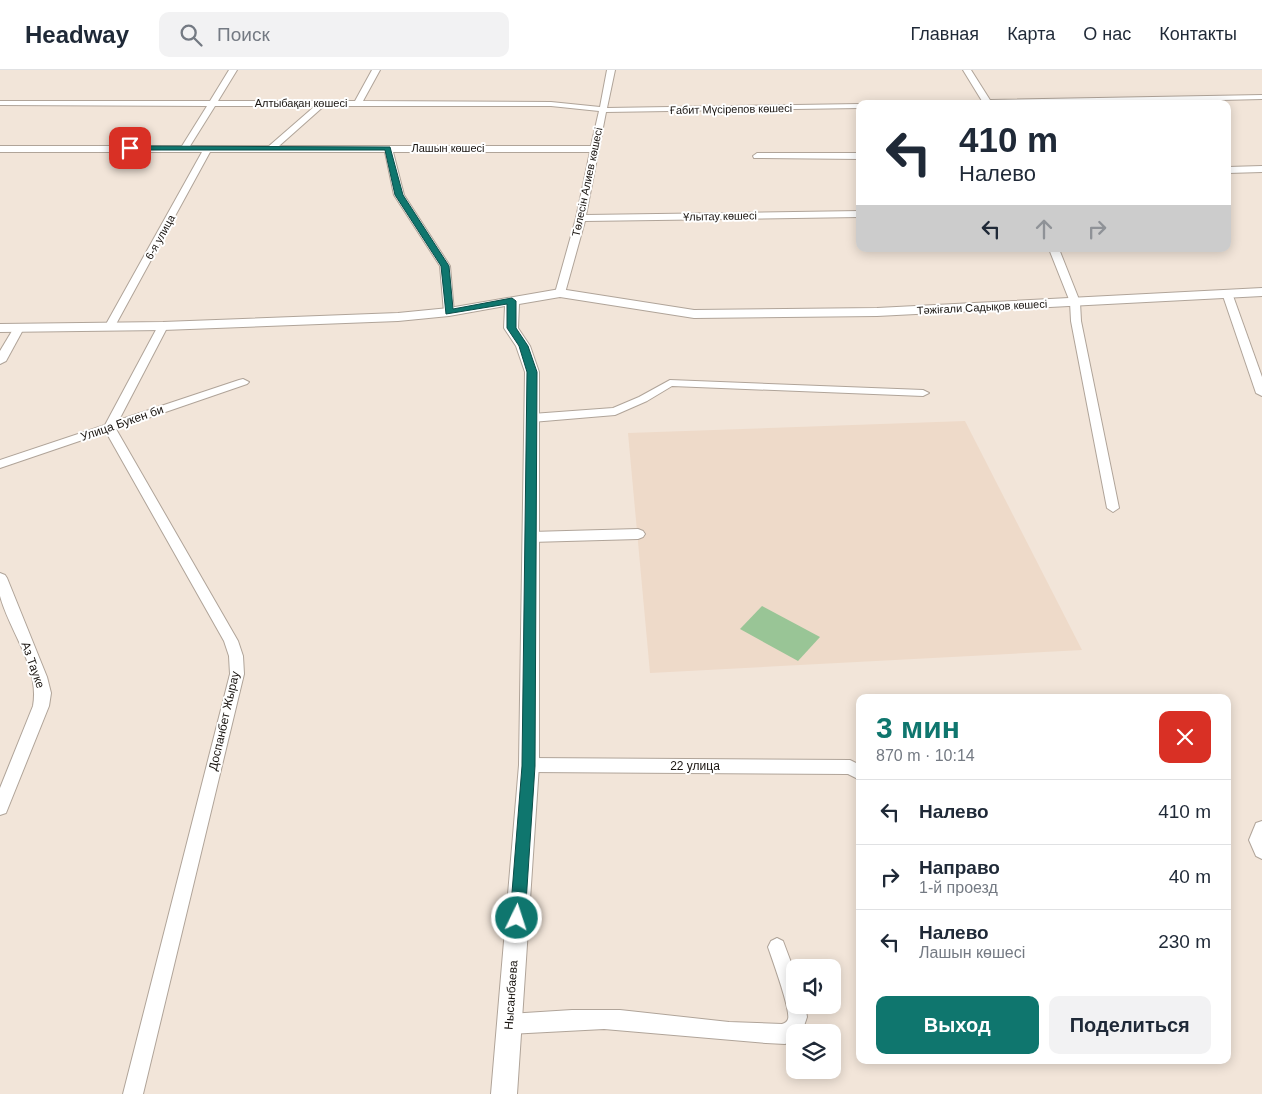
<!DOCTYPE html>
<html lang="ru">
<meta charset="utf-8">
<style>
body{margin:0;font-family:Helvetica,sans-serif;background:#f2f2f3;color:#1f2937;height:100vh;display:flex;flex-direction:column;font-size:19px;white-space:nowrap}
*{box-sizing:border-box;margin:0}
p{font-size:16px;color:#747a83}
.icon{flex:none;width:28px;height:28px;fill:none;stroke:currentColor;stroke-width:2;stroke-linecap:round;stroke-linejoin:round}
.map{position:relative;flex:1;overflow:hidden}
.drawer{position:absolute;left:856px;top:624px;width:375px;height:370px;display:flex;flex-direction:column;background:#fff;border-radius:10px;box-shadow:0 2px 12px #0003}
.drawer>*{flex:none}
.banner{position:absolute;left:856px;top:30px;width:375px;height:152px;border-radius:10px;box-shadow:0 2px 12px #0003;background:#fff;color:#1f2937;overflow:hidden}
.tools{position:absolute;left:786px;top:889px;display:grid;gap:10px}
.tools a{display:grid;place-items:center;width:55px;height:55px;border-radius:10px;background:#fff;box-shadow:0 2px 12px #0003;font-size:25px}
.pin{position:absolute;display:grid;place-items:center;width:42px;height:42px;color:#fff;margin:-21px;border-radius:10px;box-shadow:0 2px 8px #0006}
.me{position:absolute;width:55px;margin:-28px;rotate:4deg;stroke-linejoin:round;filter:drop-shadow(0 0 4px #0008)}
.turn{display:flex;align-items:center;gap:18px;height:105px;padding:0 20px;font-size:22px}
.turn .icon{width:65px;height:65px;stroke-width:2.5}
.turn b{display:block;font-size:35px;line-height:42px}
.lanes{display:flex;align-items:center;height:48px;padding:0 20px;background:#0003;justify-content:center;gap:25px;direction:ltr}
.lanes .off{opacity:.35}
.round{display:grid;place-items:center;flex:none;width:52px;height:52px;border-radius:10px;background:#f2f2f3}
.summary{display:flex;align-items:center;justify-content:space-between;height:85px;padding:0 20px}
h1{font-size:30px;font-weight:600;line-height:38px;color:#0f766e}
.button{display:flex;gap:10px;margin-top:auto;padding:10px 20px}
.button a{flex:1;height:58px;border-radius:10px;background:#0f766e;color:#fff;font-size:20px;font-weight:600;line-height:58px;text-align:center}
.button a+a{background:#f2f2f3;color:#1f2937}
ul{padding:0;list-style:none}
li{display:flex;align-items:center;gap:15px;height:65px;padding:0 20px;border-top:1px solid #e0e1e3}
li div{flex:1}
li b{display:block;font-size:19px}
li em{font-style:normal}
header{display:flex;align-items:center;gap:30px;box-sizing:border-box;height:70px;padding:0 25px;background:#fff;border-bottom:1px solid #e0e1e3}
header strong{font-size:24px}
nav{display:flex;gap:28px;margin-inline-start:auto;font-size:18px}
.search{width:350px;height:45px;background:#f2f2f3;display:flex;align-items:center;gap:12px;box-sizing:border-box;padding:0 18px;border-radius:10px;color:#747a83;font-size:19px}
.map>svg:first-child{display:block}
.built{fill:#eedac9}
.green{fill:#99c596}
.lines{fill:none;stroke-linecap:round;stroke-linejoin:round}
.minor-casing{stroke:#b0a499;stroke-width:2}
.tertiary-casing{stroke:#b0a499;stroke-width:2}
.minor{fill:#fff;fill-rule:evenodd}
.tertiary{fill:#fff;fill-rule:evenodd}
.route{fill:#0f766e;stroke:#0a4d48}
.labels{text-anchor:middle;stroke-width:4;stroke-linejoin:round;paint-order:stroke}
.far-street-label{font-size:11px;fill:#191410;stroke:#fff}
.street-label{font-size:12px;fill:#191410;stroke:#fff}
</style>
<header>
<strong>Headway</strong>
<div class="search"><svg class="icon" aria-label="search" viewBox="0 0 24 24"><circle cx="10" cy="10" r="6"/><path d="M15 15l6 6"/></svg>Поиск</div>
<nav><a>Главная</a><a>Карта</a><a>О нас</a><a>Контакты</a></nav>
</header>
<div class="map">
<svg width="1262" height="1024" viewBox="0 0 1262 1024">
<rect width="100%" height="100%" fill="#f2e5d9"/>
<!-- built -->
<path class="built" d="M 965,351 L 1082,580 L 650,603 L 628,363 Z"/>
<!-- green -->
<path class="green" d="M 762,536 L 820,567 L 798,591 L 740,559 Z"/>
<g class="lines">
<!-- minor casing -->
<g class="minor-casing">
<g id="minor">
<path d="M 229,0 L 237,0 L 218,31 L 355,31 L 372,0 L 380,0 L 363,31 L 551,32 L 600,37 L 607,0 L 615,0 L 607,38 L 860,34 L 860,38 L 606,42 L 586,145 L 860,141 L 860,147 L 585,151 L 565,223 L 560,226 L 555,223 L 576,148 L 590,82 L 393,82 L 404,125 L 450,196 L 454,242 L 449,245 L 444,242 L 440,196 L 394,125 L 385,82 L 210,82 L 115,256 L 114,258 L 106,258 L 105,256 L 202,82 L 0,82 L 0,76 L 182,76 L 207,36 L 0,35 L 0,31 L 210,31 ZM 215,36 L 315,36 L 269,76 L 190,76 ZM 324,36 L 551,36 L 599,41 L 591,76 L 279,76 Z"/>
<path d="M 963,0 L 971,0 L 990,30 L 1262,25 L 1262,29 L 1057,34 L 929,34 L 933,32 L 982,31 Z"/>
<path d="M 757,83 L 860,83 L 860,89 L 754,88 L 753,86 Z"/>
<path d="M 1262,96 L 1262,102 L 1228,103 L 1228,97 Z"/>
<path d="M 1049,179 L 1059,179 L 1080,232 L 1081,251 L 1119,438 L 1113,442 L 1107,438 L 1071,251 L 1070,232 Z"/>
<path d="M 1227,220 L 1232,223 L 1262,307 L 1262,326 L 1256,323 L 1222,223 Z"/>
<path d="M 163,253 L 168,256 L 119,350 L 239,310 L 243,309 L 249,312 L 247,314 L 116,359 L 238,571 L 243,586 L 244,604 L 143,1024 L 123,1024 L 230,604 L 229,586 L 224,571 L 106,362 L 0,398 L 0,390 L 105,355 L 158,256 Z"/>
<path d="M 19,255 L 24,258 L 6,291 L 0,294 L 0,281 L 15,256 Z"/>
<path d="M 670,310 L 923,320 L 929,323 L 923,326 L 672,316 L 647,331 L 615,345 L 532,352 L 526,348 L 532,344 L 613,338 L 639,327 Z"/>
<path d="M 638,459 L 643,461 L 645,464 L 643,467 L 638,469 L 531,472 L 526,470 L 524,467 L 526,464 L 531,462 Z"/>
<path d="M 0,503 L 5,505 L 7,508 L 47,607 L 51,623 L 49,636 L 8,738 L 6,743 L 0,745 L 0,718 L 33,636 C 40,597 10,563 0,526 C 0,519 0,510 0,503 Z"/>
<path d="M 529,688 L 850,690 L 860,695 L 860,710 L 848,704 L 529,702 L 523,700 L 521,695 L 523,690 Z"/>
<path d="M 1262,751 L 1262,789 L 1256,786 L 1249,770 L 1256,753 Z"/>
<path d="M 777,868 L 783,871 L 795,903 L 795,935 L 805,935 L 807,947 L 802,962 L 795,962 L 795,969 L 785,974 L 766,973 L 604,959 L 509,964 L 502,961 L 499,954 L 502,947 L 509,944 L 572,940 L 620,940 L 729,952 L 782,954 C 785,953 787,952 788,949 C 791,940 772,889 768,877 L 771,871 Z"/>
</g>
</g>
<!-- tertiary casing -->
<g class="tertiary-casing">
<path id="tertiary" d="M 1262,218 L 1262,226 L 877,246 L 694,248 L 560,227 L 519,234 L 518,258 L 530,276 L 539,302 L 539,695 L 517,1024 L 491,1024 L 519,695 L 525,302 L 516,276 L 504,258 L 505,236 L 449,246 L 398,251 L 163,260 L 0,262 L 0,254 L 163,252 L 398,243 L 449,238 L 560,219 L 694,240 L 877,238 Z"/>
</g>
<!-- minor -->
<use href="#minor" class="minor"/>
<!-- tertiary -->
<use href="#tertiary" class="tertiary"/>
</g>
<!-- route -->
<path class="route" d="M 130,76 L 390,77 L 403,125 L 449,196 L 453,239 L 512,228 L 516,231 L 516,258 L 528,276 L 537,302 L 535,696 L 525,848 L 522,853 L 517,855 L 512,853 L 510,848 L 522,696 L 527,302 L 519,276 L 507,258 L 507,234 L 446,244 L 441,196 L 395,125 L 385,80 L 127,80 L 127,77 Z"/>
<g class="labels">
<!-- far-street labels -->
<g class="far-street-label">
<text x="301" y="37">Алтыбақан көшесі</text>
<text transform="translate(731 39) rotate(-1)" y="4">Ғабит Мүсірепов көшесi</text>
<text x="448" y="82">Лашын көшесі</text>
<text transform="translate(587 112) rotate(-78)" y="4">Төлесін Алиев көшесі</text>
<text transform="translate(720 146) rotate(-1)" y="4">Ұлытау көшесi</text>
<text transform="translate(160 167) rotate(-61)" y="4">6-я улица</text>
<text transform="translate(982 237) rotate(-3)" y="4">Тәжіғали Садықов көшесі</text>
</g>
<!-- street labels -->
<g class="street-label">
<text transform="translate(122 353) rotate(-19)" y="4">Улица Букен би</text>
<text transform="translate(33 595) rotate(71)" y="4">Аз Тауке</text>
<text transform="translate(224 651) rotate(-77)" y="4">Доспанбет Жырау</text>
<text x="695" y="700">22 улица</text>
<text transform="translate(511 925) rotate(-86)" y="4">Нысанбаева</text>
</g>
</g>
</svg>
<div class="tools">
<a><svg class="icon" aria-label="sound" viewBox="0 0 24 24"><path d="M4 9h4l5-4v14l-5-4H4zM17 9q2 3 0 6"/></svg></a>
<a><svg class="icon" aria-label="layers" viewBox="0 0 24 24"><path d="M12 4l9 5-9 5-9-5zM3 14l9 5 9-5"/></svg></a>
</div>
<div class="pin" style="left:130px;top:78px;background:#d93025"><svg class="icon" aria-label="arrive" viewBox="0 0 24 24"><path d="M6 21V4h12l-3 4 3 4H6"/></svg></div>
<svg class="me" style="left:517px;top:848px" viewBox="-20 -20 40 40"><circle r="17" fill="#0f766e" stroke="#fff" stroke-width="3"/><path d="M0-11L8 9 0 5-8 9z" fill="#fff"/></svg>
<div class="banner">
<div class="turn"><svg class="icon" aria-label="left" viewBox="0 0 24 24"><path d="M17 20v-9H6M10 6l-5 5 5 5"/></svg><div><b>410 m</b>Налево</div></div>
<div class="lanes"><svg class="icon" aria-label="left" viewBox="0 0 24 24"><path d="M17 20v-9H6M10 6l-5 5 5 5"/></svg><svg class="icon off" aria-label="ahead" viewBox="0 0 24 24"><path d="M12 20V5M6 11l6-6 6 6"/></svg><svg class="icon off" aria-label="right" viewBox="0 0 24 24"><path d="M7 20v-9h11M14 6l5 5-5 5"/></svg></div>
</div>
<section class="drawer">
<div class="summary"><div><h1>3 мин</h1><p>870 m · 10:14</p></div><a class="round" style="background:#d93025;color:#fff"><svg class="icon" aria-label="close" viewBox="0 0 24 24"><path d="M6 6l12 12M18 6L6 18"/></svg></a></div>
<ul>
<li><svg class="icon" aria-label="left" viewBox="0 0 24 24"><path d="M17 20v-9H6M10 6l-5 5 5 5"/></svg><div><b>Налево</b></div><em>410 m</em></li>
<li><svg class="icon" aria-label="right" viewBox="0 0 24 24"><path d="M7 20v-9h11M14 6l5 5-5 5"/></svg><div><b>Направо</b><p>1-й проезд</p></div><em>40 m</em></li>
<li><svg class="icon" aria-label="left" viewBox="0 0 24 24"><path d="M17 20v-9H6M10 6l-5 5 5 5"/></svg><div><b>Налево</b><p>Лашын көшесі</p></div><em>230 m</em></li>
</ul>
<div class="button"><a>Выход</a><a>Поделиться</a></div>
</section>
</div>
